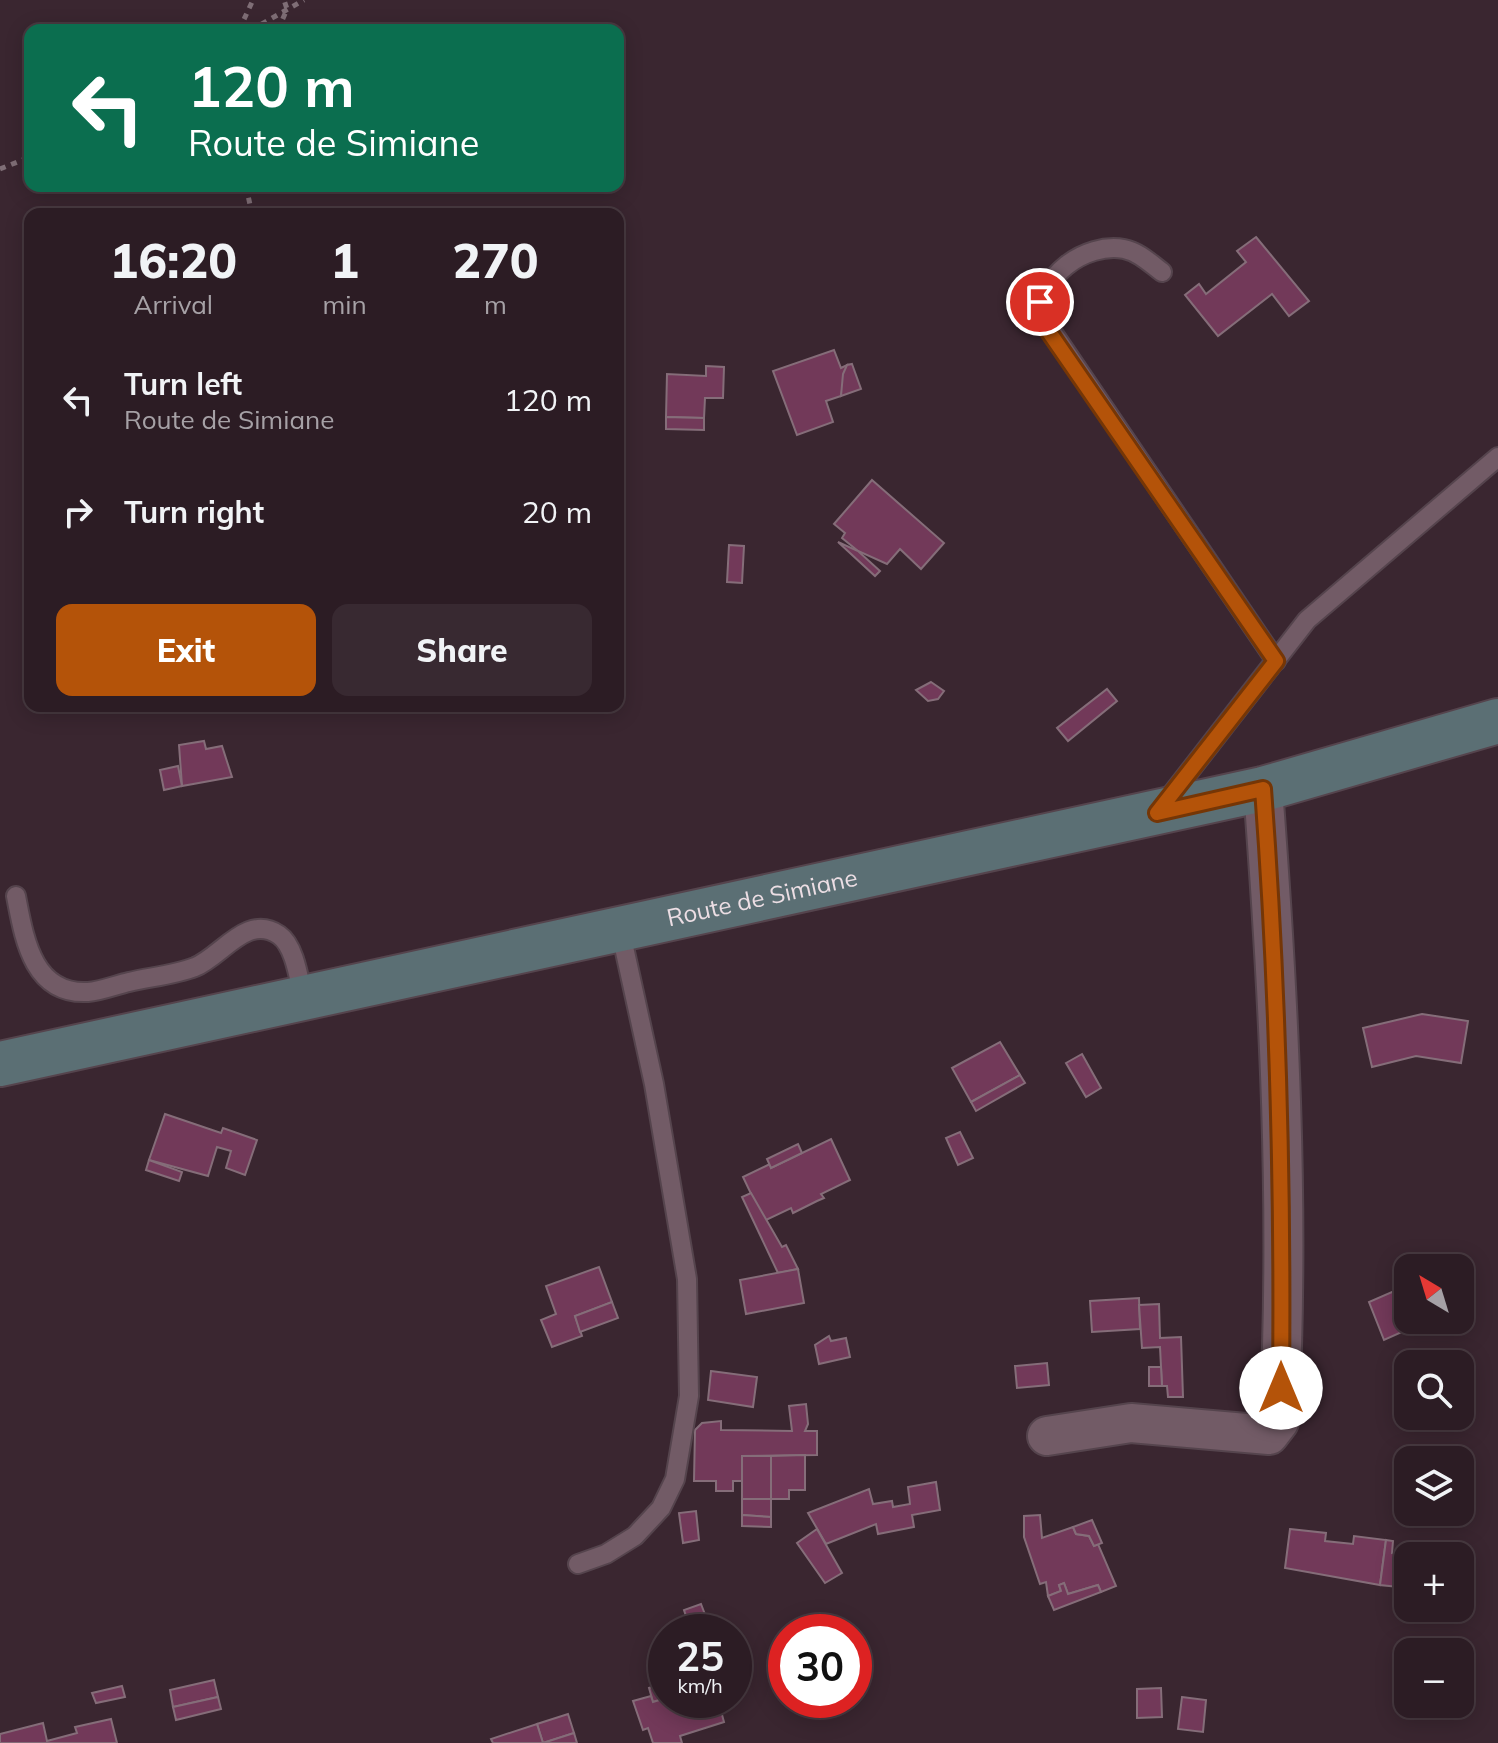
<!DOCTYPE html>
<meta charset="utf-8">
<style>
body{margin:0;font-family:Mulish,sans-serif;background:#382931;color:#f1f3f6;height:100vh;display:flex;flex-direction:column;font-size:30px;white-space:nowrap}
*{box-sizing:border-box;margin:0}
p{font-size:26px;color:#a6a1a6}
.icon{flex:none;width:44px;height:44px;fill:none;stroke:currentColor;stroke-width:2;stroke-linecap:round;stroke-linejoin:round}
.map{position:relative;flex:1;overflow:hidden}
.details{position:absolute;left:24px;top:208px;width:600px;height:504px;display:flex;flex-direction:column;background:#2c1c24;border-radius:16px;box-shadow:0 4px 20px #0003,0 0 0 2px #483a41}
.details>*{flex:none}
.hud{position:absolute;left:24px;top:24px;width:600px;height:168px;border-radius:16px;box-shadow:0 4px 20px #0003,0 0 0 2px #483a41;background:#0b6e4f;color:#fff;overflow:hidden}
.needle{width:52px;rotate:322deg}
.fabs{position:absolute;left:1394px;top:1254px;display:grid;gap:16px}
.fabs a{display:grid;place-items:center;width:80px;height:80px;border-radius:16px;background:#2c1c24;box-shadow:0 4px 20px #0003,0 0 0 2px #483a41;font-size:40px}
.speed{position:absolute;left:648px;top:1614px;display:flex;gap:16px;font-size:40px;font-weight:700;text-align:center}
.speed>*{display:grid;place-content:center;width:104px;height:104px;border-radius:50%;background:#2c1c24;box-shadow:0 4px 20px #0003,0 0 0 2px #483a41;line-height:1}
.speed small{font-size:20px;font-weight:400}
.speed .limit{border:12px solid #d22;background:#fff;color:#111}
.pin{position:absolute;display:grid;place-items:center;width:68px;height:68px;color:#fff;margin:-34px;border:4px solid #fff;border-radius:50%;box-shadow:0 2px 8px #0007}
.me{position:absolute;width:88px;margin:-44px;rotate:0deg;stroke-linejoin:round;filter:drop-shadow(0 0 6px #0008)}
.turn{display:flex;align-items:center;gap:28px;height:168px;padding:0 32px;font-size:36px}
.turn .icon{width:104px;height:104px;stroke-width:2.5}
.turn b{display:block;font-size:56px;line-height:68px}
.eta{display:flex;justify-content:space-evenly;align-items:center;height:136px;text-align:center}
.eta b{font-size:48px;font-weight:800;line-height:56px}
.button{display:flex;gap:16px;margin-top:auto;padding:16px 32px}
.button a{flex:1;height:92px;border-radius:16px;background:#b45309;color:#fff;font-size:32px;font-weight:800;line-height:92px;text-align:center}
.button a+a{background:#382931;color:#f1f3f6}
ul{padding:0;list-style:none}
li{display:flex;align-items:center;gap:24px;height:112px;padding:0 32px}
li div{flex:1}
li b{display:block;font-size:30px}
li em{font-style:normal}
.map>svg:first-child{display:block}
.building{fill:#723959;stroke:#856d79;stroke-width:2}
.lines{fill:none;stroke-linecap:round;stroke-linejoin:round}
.service-casing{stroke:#55444d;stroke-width:22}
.minor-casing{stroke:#55444d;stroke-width:42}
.secondary-casing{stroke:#55444d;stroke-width:48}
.path{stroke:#7f6e76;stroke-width:5;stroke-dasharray:6 6;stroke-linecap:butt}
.service{stroke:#725b66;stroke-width:18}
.minor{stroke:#725b66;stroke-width:38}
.secondary{stroke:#5b6f74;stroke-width:44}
.route-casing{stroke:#753606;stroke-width:20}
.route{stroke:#b45309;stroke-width:14}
.labels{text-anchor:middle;stroke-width:6;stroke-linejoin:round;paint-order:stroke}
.street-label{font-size:24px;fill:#ecdee4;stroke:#2f1c26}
</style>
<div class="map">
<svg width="1498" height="1743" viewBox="0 0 1498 1743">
<rect width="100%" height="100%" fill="#3a2630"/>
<!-- building -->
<g class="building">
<path d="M 1256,237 L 1309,301 L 1289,316 L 1272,294 L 1218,336 L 1185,295 L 1199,284 L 1206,294 L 1246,262 L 1237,251 Z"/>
<path d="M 834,350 L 841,368 L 847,365 L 841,396 L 826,401 L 833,422 L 797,435 L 773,371 Z"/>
<path d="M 852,364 L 861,389 L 841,396 L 843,374 L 847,365 Z"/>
<path d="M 706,366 L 724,367 L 723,398 L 705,398 L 704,418 L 666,417 L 667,374 L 706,376 Z"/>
<path d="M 666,417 L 704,418 L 704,430 L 666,429 Z"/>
<path d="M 872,480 L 944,543 L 921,569 L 900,549 L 887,564 L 858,551 L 842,538 L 845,533 L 834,524 Z"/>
<path d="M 838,542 L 858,551 L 880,571 L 875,576 Z"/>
<path d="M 729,545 L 744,546 L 742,583 L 727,582 Z"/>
<path d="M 931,682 L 944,691 L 938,699 L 928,701 L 916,690 Z"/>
<path d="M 1107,689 L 1117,701 L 1068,741 L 1057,728 Z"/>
<path d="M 204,741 L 206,749 L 222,746 L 232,777 L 182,786 L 179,745 Z"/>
<path d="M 178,766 L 182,786 L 164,790 L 160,770 Z"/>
<path d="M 1422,1014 L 1468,1021 L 1461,1063 L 1416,1056 L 1372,1067 L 1363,1028 Z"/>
<path d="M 1000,1042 L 1020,1075 L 971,1102 L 952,1068 Z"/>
<path d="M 1082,1054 L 1101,1088 L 1086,1097 L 1066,1063 Z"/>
<path d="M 1020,1075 L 1025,1083 L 976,1111 L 971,1102 Z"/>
<path d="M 165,1114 L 221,1133 L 223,1128 L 257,1140 L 245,1175 L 226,1168 L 231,1151 L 217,1147 L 208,1176 L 149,1160 Z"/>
<path d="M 960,1132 L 973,1158 L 958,1165 L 946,1138 Z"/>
<path d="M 831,1139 L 850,1180 L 821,1194 L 824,1198 L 817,1201 L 793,1213 L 791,1208 L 764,1221 L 743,1177 L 770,1164 L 771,1168 Z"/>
<path d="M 798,1144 L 802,1153 L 771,1168 L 767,1159 Z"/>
<path d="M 149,1160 L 182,1172 L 179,1181 L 146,1170 Z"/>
<path d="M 751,1193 L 782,1247 L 786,1245 L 798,1269 L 778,1273 L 742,1197 Z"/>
<path d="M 599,1267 L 612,1302 L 575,1316 L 582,1336 L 552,1347 L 541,1320 L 556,1314 L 546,1286 Z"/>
<path d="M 798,1269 L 804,1303 L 746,1314 L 740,1280 Z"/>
<path d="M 1408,1285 L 1408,1320 L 1460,1320 L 1460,1286 L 1472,1288 L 1467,1328 L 1424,1322 L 1384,1340 L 1369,1302 Z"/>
<path d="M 1139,1298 L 1140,1329 L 1092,1332 L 1090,1301 Z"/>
<path d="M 612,1302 L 618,1318 L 580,1332 L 575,1316 Z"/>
<path d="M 1159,1304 L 1160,1338 L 1181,1337 L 1183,1397 L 1168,1397 L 1167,1386 L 1162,1386 L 1160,1347 L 1142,1348 L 1139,1305 Z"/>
<path d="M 829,1336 L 831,1341 L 846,1338 L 850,1357 L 819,1364 L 815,1345 Z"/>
<path d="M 1047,1363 L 1049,1385 L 1017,1388 L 1015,1366 Z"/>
<path d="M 1149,1367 L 1161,1367 L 1162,1386 L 1149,1386 Z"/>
<path d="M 711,1371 L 757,1377 L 753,1407 L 708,1400 Z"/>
<path d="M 806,1404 L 808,1424 L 805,1431 L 817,1431 L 817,1455 L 742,1456 L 742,1481 L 733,1481 L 733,1491 L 716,1491 L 716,1481 L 694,1481 L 695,1430 L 702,1423 L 721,1421 L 721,1430 L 792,1431 L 789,1406 Z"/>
<path d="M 805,1455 L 805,1490 L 789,1490 L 789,1499 L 771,1499 L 771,1456 Z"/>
<rect x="742" y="1456" width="29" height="43"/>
<path d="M 936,1482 L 940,1510 L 912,1515 L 914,1527 L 878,1534 L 876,1524 L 826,1544 L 808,1513 L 869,1489 L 873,1504 L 892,1501 L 893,1507 L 910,1504 L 908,1487 Z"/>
<path d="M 742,1499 L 771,1499 L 771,1517 L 742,1515 Z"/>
<path d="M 696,1511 L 699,1540 L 683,1543 L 679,1513 Z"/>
<path d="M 742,1515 L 771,1517 L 771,1527 L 742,1526 Z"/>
<path d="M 1040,1515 L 1042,1538 L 1073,1527 L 1076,1534 L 1089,1536 L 1094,1546 L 1098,1544 L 1116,1586 L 1101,1592 L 1098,1585 L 1068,1594 L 1064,1583 L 1059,1585 L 1061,1591 L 1048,1596 L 1046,1582 L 1040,1584 L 1024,1537 L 1024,1516 Z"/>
<path d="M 1092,1520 L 1102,1543 L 1094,1546 L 1089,1536 L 1076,1534 L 1073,1527 Z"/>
<path d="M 817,1529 L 842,1573 L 825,1583 L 797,1543 Z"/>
<path d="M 1290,1529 L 1326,1533 L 1325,1541 L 1353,1544 L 1354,1536 L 1386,1540 L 1380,1585 L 1285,1568 Z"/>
<path d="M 1386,1540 L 1393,1541 L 1392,1553 L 1420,1556 L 1408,1556 L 1408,1588 L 1380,1585 Z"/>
<path d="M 1064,1583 L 1068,1594 L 1098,1585 L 1101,1592 L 1054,1610 L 1048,1596 L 1061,1591 L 1059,1585 Z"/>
<path d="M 701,1604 L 709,1625 L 691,1631 L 684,1610 Z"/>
<path d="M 214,1680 L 218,1697 L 173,1707 L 170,1690 Z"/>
<path d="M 666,1682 L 666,1698 L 653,1702 L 649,1688 Z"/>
<path d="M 122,1686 L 125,1697 L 96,1703 L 92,1693 Z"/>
<path d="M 1161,1688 L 1162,1717 L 1137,1718 L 1137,1689 Z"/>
<path d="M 651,1696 L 653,1702 L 666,1698 L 718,1700 L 724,1722 L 680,1736 L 682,1743 L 653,1743 L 648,1728 L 643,1730 L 633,1701 Z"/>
<path d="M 218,1697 L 221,1709 L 176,1720 L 173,1707 Z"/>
<path d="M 1182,1697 L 1206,1700 L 1203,1732 L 1178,1729 Z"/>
<path d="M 568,1714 L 574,1733 L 543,1743 L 537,1724 Z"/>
<path d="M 111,1719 L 117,1743 L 0,1743 L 0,1734 L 43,1723 L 47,1741 L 77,1733 L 75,1727 Z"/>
<path d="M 537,1724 L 543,1743 L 574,1733 L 577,1743 L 493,1743 L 491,1739 Z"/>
</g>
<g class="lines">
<!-- service casing -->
<g class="service-casing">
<g id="service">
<path d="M 1162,272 C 1150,263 1139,252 1124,249 C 1085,242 1037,277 1042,317 L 1276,661"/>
<path d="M 1164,804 L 1307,620 L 1498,457"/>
<path d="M 16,896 C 24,937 32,995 88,992 C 101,991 116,985 129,982 C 150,977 174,975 195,967 C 222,956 247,913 279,935 C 295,946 299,980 303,997"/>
<path d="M 578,1564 L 606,1554 L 635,1536 L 661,1508 L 675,1479 L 689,1396 L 687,1279 L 654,1084 L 620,929"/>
</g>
</g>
<!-- minor casing -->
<g class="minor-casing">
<path id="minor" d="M 1047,1436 L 1131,1423 L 1269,1435 L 1279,1422 C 1290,1212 1279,999 1263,789"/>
</g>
<!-- secondary casing -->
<g class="secondary-casing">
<g id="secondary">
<path id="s1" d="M 0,1064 L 1263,789 L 1498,721"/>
</g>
</g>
<!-- path -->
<g class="path">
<path d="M 239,30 L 253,0"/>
<path d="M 251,30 L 304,0"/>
<path d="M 278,30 L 287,9 L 284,0"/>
<path d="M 0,169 L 30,157"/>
<path d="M 246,186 L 252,214"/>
</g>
<!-- service -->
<use href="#service" class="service"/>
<!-- minor -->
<use href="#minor" class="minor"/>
<!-- secondary -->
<use href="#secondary" class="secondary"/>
</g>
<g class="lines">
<!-- route casing -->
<g class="route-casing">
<path id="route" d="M 1040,302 L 1047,329 L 1276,661 L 1157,813 L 1263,789 C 1278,989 1283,1188 1281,1388"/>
</g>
<!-- route -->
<use href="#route" class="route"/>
</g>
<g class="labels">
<!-- street labels -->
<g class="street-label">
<text dy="8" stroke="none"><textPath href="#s1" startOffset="780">Route de Simiane</textPath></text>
</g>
</g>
</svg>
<div class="fabs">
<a><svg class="needle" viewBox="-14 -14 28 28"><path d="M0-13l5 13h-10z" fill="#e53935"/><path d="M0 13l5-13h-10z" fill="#a6a1a6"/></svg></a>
<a><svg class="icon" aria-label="search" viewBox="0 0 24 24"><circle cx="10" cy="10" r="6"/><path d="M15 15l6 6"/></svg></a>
<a><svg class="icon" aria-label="layers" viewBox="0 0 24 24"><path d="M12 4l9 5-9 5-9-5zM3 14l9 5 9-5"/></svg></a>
<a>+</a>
<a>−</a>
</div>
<div class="speed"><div>25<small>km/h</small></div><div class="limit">30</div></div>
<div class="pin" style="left:1040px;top:302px;background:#d93025"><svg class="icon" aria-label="arrive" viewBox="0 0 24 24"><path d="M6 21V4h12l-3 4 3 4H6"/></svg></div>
<svg class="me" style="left:1281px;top:1388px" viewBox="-20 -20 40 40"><circle r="19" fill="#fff"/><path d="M0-13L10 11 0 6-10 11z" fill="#b45309"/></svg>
<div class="hud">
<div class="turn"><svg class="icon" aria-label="left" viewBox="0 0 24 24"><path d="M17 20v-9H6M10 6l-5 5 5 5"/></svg><div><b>120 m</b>Route de Simiane</div></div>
</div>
<section class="details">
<div class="eta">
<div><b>16:20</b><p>Arrival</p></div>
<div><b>1</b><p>min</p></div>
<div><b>270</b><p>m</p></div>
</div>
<ul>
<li><svg class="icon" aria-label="left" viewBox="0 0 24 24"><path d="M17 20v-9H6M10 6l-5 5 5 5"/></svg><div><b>Turn left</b><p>Route de Simiane</p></div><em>120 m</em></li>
<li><svg class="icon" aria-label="right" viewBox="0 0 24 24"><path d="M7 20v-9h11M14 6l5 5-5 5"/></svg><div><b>Turn right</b></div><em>20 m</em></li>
</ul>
<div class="button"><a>Exit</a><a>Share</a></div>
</section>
</div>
